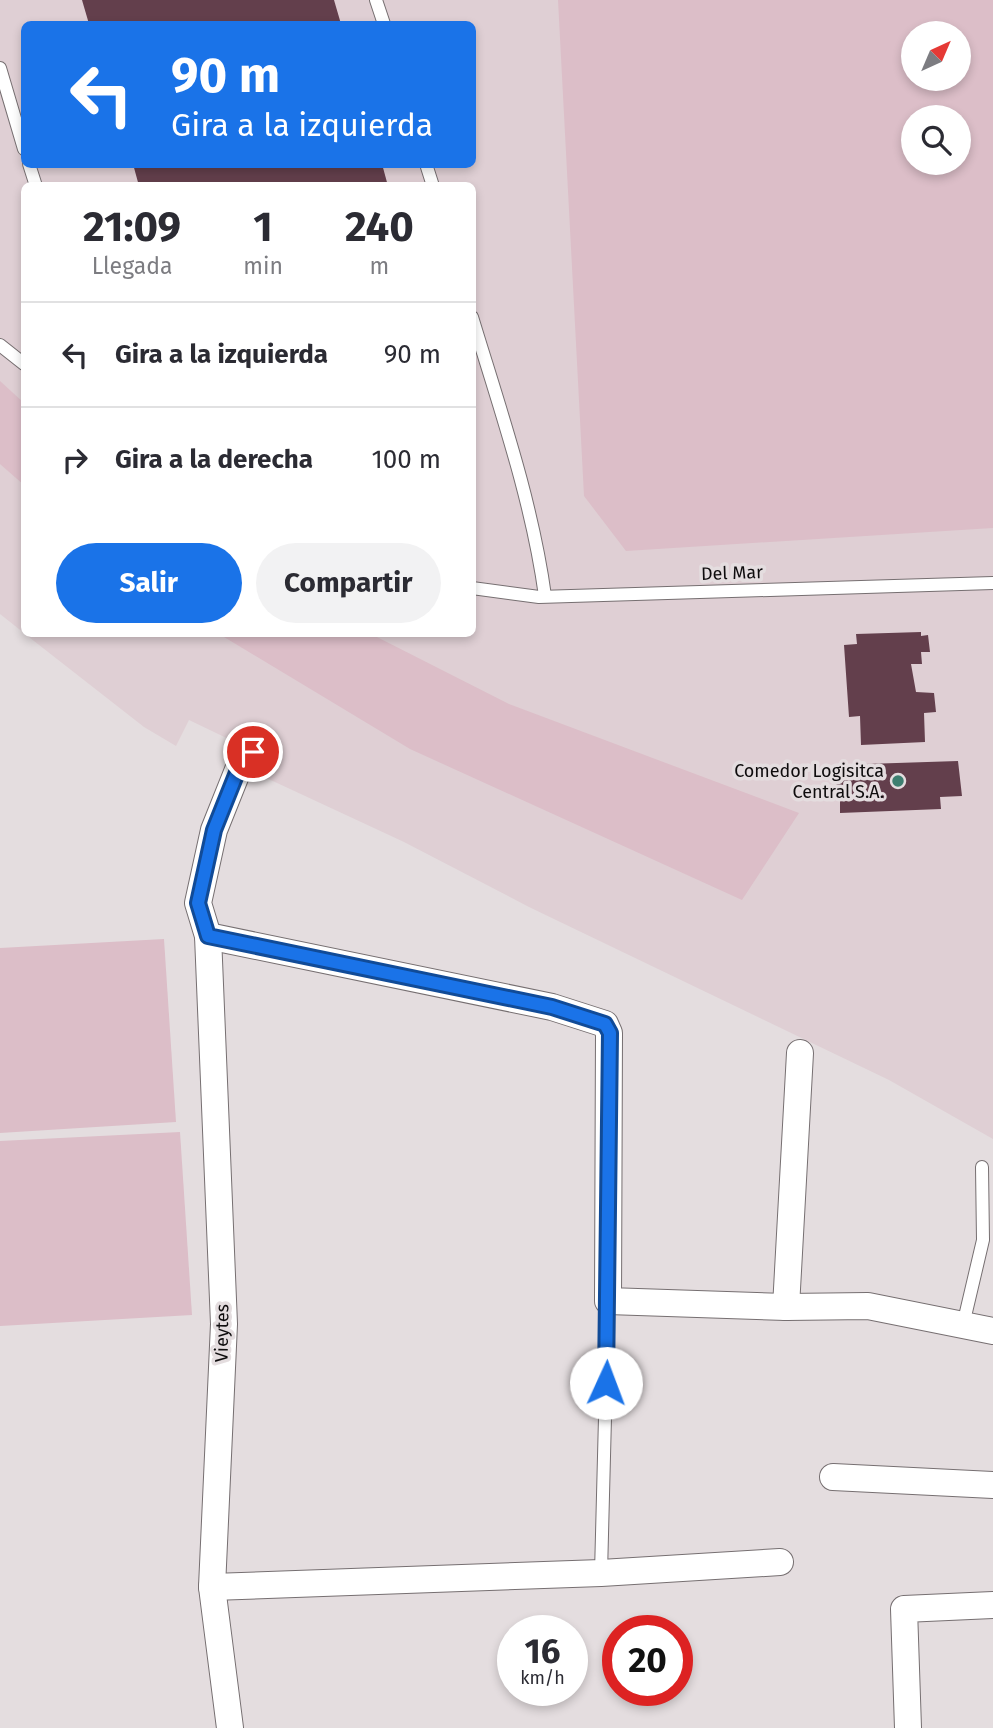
<!DOCTYPE html>
<html lang="es">
<style>
body{margin:0;font-family:"Fira Sans",sans-serif;background:#f2f2f3;color:#2b2b33;height:100vh;display:flex;flex-direction:column;font-size:26px;white-space:nowrap}
*{box-sizing:border-box;margin:0}
p{font-size:23px;color:#7c7c81}
.icon{flex:none;width:38px;height:38px;fill:none;stroke:currentColor;stroke-width:2;stroke-linecap:round;stroke-linejoin:round}
.map{position:relative;flex:1;overflow:hidden}
.side{position:absolute;left:21px;top:182px;width:455px;height:455px;display:flex;flex-direction:column;background:#fff;border-radius:10px;box-shadow:0 4px 10px #0003}
.side>*{flex:none}
.hud{position:absolute;left:21px;top:21px;width:455px;height:147px;border-radius:10px;box-shadow:0 4px 10px #0003;background:#1a73e8;color:#fff;overflow:hidden}
.needle{width:46px;rotate:44deg}
.tools{position:absolute;left:901px;top:21px;display:grid;gap:14px}
.tools a{display:grid;place-items:center;width:70px;height:70px;border-radius:50%;background:#fff;box-shadow:0 4px 10px #0003;font-size:35px}
.speed{position:absolute;left:497px;top:1615px;display:flex;gap:14px;font-size:35px;font-weight:700;text-align:center}
.speed>*{display:grid;place-content:center;width:91px;height:91px;border-radius:50%;background:#fff;box-shadow:0 4px 10px #0003;line-height:1}
.speed small{font-size:18px;font-weight:400}
.speed .limit{border:10px solid #d22;background:#fff;color:#111}
.pin{position:absolute;display:grid;place-items:center;width:60px;height:60px;color:#fff;margin:-30px;border:4px solid #fff;border-radius:50%;box-shadow:0 2px 7px #0007}
.me{position:absolute;width:77px;margin:-38px;rotate:2deg;stroke-linejoin:round;filter:drop-shadow(0 0 5px #0008)}
.turn{display:flex;align-items:center;gap:24px;height:147px;padding:0 35px;font-size:32px}
.turn .icon{width:91px;height:91px;stroke-width:2.5}
.turn b{display:block;font-size:49px;line-height:60px}
.eta{display:flex;justify-content:space-evenly;align-items:center;height:119px;text-align:center}
.eta b{font-size:42px;font-weight:700;line-height:49px}
.primary-button{display:flex;gap:14px;margin-top:auto;padding:14px 35px}
.primary-button a{flex:1;height:80px;border-radius:42px;background:#1a73e8;color:#fff;font-size:28px;font-weight:700;line-height:80px;text-align:center}
.primary-button a+a{background:#f2f2f3;color:#2b2b33}
ul{padding:0;list-style:none}
li{display:flex;align-items:center;gap:21px;height:105px;padding:0 35px;border-top:2px solid #e1e1e2}
li div{flex:1}
li b{display:block;font-size:26px}
li em{font-style:normal}
.map>svg:first-child{display:block}
.built{fill:#dfcfd4;fill-rule:evenodd}
.green{fill:#dcbec8;fill-rule:evenodd}
.building{fill:#633f4c}
.lines{fill:none;stroke-linecap:round;stroke-linejoin:round}
.lane-casing{stroke:#766f71;stroke-width:14}
.street-casing{stroke:#766f71;stroke-width:28}
.lane{stroke:#fff;stroke-width:12}
.street{stroke:#fff;stroke-width:26}
.route-casing{stroke:#114b97;stroke-width:18}
.route{stroke:#1a73e8;stroke-width:12}
.poi-dot{fill:#3d7f70;stroke:#e4dddf;stroke-width:2.5}
.labels{text-anchor:middle;stroke-width:7;stroke-linejoin:round;paint-order:stroke}
.street-label{font-size:18px;fill:#0e0c0d;stroke:#e4dddf}
.poi-label{font-size:18px;fill:#0e0c0d;stroke:#e4dddf;text-anchor:end}
</style>
<div class="map">
<svg width="993" height="1728" viewBox="0 0 993 1728">
<rect width="100%" height="100%" fill="#e4dddf"/>
<!-- built -->
<path class="built" d="M 0,0 L 993,0 L 993,1139 L 889,1080 L 529,907 L 404,842 L 232,762 L 237,743 L 189,720 L 176,746 L 144,727 L 25,634 L 472,634 L 472,186 L 24,186 L 24,633 L 0,614 ZM 24,24 L 472,24 L 472,164 L 24,164 ZM 914,33 L 959,33 L 959,79 L 914,79 ZM 914,117 L 959,117 L 959,163 L 914,163 Z"/>
<!-- green -->
<g class="green">
<path d="M 558,0 L 993,0 L 993,528 L 626,551 L 584,496 ZM 914,33 L 959,33 L 959,79 L 914,79 ZM 914,117 L 959,117 L 959,163 L 914,163 Z"/>
<path d="M 0,381 L 24,403 L 24,485 L 0,464 Z"/>
<path d="M 219,634 L 371,634 L 509,704 L 799,813 L 742,900 L 410,749 Z"/>
<path d="M 164,939 L 176,1122 L 0,1133 L 0,948 Z"/>
<path d="M 180,1132 L 192,1315 L 0,1326 L 0,1141 Z"/>
</g>
<!-- building -->
<g class="building">
<path d="M 82,0 L 334,0 L 341,24 L 89,24 Z"/>
<path d="M 133,164 L 382,164 L 388,186 L 139,186 Z"/>
<path d="M 921,632 L 921,636 L 928,635 L 930,652 L 921,652 L 922,664 L 911,664 L 916,692 L 934,693 L 936,712 L 924,713 L 925,742 L 861,745 L 860,716 L 849,717 L 844,645 L 857,644 L 856,634 Z"/>
<path d="M 958,761 L 962,796 L 940,797 L 941,809 L 840,813 L 840,800 L 837,800 L 835,765 Z"/>
</g>
<g class="lines">
<!-- lane casing -->
<g class="lane-casing">
<g id="lane">
<path d="M 376,0 L 384,24"/>
<path d="M 0,68 L 24,149"/>
<path d="M 29,164 L 36,186"/>
<path d="M 426,164 L 433,186"/>
<path d="M 472,317 C 500,409 532,501 545,596"/>
<path d="M 0,345 L 24,364"/>
<path d="M 472,588 L 539,597 L 993,583"/>
<path d="M 963,1325 L 983,1240 L 982,1167"/>
<path d="M 601,1573 L 608,1301"/>
</g>
</g>
<!-- street casing -->
<g class="street-casing">
<g id="street">
<path d="M 208,936 L 552,1007 L 605,1024 L 609,1033 L 608,1301 L 786,1307 L 868,1306 L 993,1331"/>
<path d="M 786,1307 L 800,1053"/>
<path d="M 833,1477 L 993,1485"/>
<path d="M 212,1587 L 601,1573 L 780,1562"/>
<path d="M 230,1728 L 212,1587 L 224,1324 L 208,936 L 198,903 L 214,830 L 240,765 L 253,752"/>
<path d="M 908,1728 L 904,1609 L 993,1605"/>
</g>
</g>
<!-- lane -->
<use href="#lane" class="lane"/>
<!-- street -->
<use href="#street" class="street"/>
</g>
<g class="lines">
<!-- route casing -->
<g class="route-casing">
<path id="route" d="M 253,752 L 240,765 L 214,830 L 198,903 L 208,936 L 552,1007 L 605,1024 L 610,1033 L 606,1383"/>
</g>
<!-- route -->
<use href="#route" class="route"/>
</g>
<!-- markers -->
<circle class="poi-dot" cx="898" cy="781" r="7"/>
<g class="labels">
<!-- street labels -->
<g class="street-label">
<text transform="translate(732 573) rotate(-2)" y="6">Del Mar</text>
<text transform="translate(222 1333) rotate(-89)" y="6">Vieytes</text>
</g>
<!-- poi labels -->
<g class="poi-label">
<text x="884" y="777">Comedor Logisitca<tspan x="884" dy="21">Central S.A.</tspan></text>
</g>
</g>
</svg>
<div class="tools">
<a><svg class="needle" viewBox="-14 -14 28 28"><path d="M0-13l5 13h-10z" fill="#e53935"/><path d="M0 13l5-13h-10z" fill="#7c7c81"/></svg></a>
<a><svg class="icon" aria-label="search" viewBox="0 0 24 24"><circle cx="10" cy="10" r="6"/><path d="M15 15l6 6"/></svg></a>
</div>
<div class="speed"><div>16<small>km/h</small></div><div class="limit">20</div></div>
<div class="pin" style="left:253px;top:752px;background:#d93025"><svg class="icon" aria-label="arrive" viewBox="0 0 24 24"><path d="M6 21V4h12l-3 4 3 4H6"/></svg></div>
<svg class="me" style="left:606px;top:1383px" viewBox="-20 -20 40 40"><circle r="19" fill="#fff"/><path d="M0-13L10 11 0 6-10 11z" fill="#1a73e8"/></svg>
<div class="hud">
<div class="turn"><svg class="icon" aria-label="left" viewBox="0 0 24 24"><path d="M17 20v-9H6M10 6l-5 5 5 5"/></svg><div><b>90 m</b>Gira a la izquierda</div></div>
</div>
<section class="side">
<div class="eta">
<div><b>21:09</b><p>Llegada</p></div>
<div><b>1</b><p>min</p></div>
<div><b>240</b><p>m</p></div>
</div>
<ul>
<li><svg class="icon" aria-label="left" viewBox="0 0 24 24"><path d="M17 20v-9H6M10 6l-5 5 5 5"/></svg><div><b>Gira a la izquierda</b></div><em>90 m</em></li>
<li><svg class="icon" aria-label="right" viewBox="0 0 24 24"><path d="M7 20v-9h11M14 6l5 5-5 5"/></svg><div><b>Gira a la derecha</b></div><em>100 m</em></li>
</ul>
<div class="primary-button"><a>Salir</a><a>Compartir</a></div>
</section>
</div>
